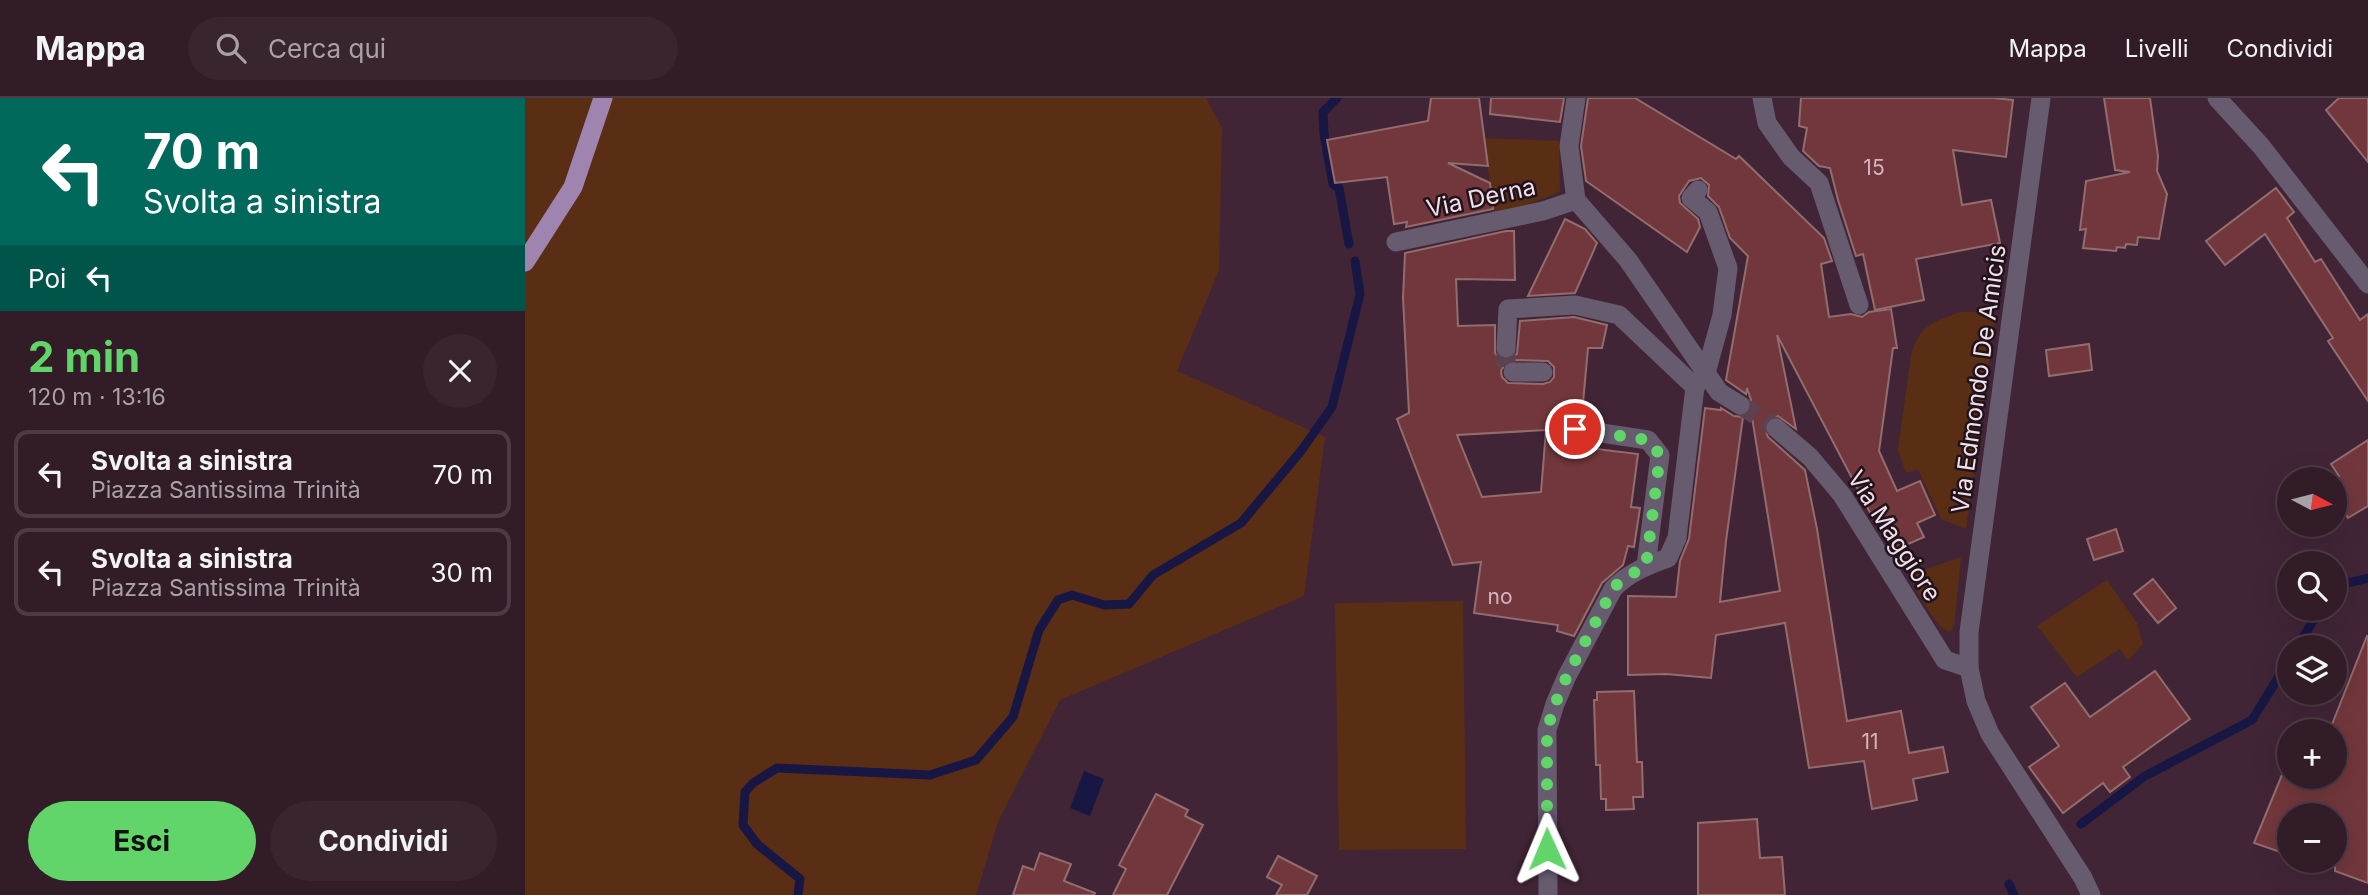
<!DOCTYPE html>
<html lang="it">
<meta charset="utf-8">
<style>
body{margin:0;font-family:Inter,sans-serif;background:#392530;color:#f1f3f6;height:100vh;display:flex;flex-direction:column;font-size:26px;white-space:nowrap}
*{box-sizing:border-box;margin:0}
p{font-size:23px;color:#a8a1a8}
.icon{flex:none;width:38px;height:38px;fill:none;stroke:currentColor;stroke-width:2;stroke-linecap:round;stroke-linejoin:round}
.map{position:relative;flex:1;overflow:hidden}
.side{display:flex;flex-direction:column;background:#311c28;width:525px}
.side>*{flex:none}
.banner{background:#00695c;color:#fff;overflow:hidden}
.needle{width:46px;rotate:97deg}
.fabs{position:absolute;left:1752px;top:369px;display:grid;gap:14px}
.fabs a{display:grid;place-items:center;width:70px;height:70px;border-radius:50%;background:#311c28;box-shadow:0 7px 28px #0002,0 0 0 2px #4c3a45;font-size:35px}
.pin{position:absolute;display:grid;place-items:center;width:60px;height:60px;color:#fff;margin:-30px;border:4px solid #fff;border-radius:50%;box-shadow:0 2px 7px #0007}
.me{position:absolute;width:77px;margin:-38px;rotate:359deg;stroke-linejoin:round;filter:drop-shadow(0 0 5px #0008)}
.turn{display:flex;align-items:center;gap:24px;height:147px;padding:0 28px;font-size:32px}
.turn .icon{width:91px;height:91px;stroke-width:2.5}
.turn b{display:block;font-size:49px;line-height:60px}
.then{display:flex;align-items:center;height:66px;padding:0 28px;background:#0003;gap:14px;font-size:26px}
.round{display:grid;place-items:center;flex:none;width:74px;height:74px;border-radius:37px;background:#392530}
.overview{display:flex;align-items:center;justify-content:space-between;height:119px;padding:0 28px}
h1{font-size:42px;font-weight:700;line-height:52px;color:#61d46a}
.action{display:flex;gap:14px;margin-top:auto;padding:14px 28px}
.action a{flex:1;height:80px;border-radius:42px;background:#61d46a;color:#111;font-size:28px;font-weight:700;line-height:80px;text-align:center}
.action a+a{background:#392530;color:#f1f3f6}
ul{padding:0;list-style:none}
li{display:flex;align-items:center;gap:21px;height:88px;margin:0 14px 10px;padding:0 14px;border:4px solid #4c3a45;border-radius:14px}
li div{flex:1}
li b{display:block;font-size:26px}
li em{font-style:normal}
header{display:flex;align-items:center;gap:42px;box-sizing:border-box;height:98px;padding:0 35px;background:#311c28;border-bottom:2px solid #4c3a45}
header strong{font-size:33px}
nav{display:flex;gap:38px;margin-inline-start:auto;font-size:24px}
.search{width:490px;height:63px;background:#392530;display:flex;align-items:center;gap:18px;box-sizing:border-box;padding:0 24px;border-radius:38px;color:#a8a1a8;font-size:26px}
main{display:flex;flex:1;min-height:0}
.map>svg:first-child{display:block}
.green{fill:#592e15}
.water{fill:#181744}
.lines{fill:none;stroke-linecap:round;stroke-linejoin:round}
.stream{stroke:#181744;stroke-width:9}
.building{fill:#71373c;stroke:#936d6e;stroke-width:2;fill-rule:evenodd}
.minor-tunnel{stroke:#5c4151;stroke-width:19;stroke-dasharray:19 10;stroke-linecap:butt}
.minor{stroke:#675b70;stroke-width:19}
.tertiary{stroke:#675b70;stroke-width:19}
.primary{stroke:#9e84af;stroke-width:19}
.route{stroke:#61d46a;stroke-width:12;stroke-dasharray:0 21.6}
.labels{text-anchor:middle;stroke-width:5;stroke-linejoin:round;paint-order:stroke}
.number-label{font-size:21px;fill:#d2b5be}
.street-label{font-size:24px;fill:#f2dfe9;stroke:#20131b}
</style>
<header>
<strong>Mappa</strong>
<div class="search"><svg class="icon" aria-label="search" viewBox="0 0 24 24"><circle cx="10" cy="10" r="6"/><path d="M15 15l6 6"/></svg>Cerca qui</div>
<nav><a>Mappa</a><a>Livelli</a><a>Condividi</a></nav>
</header>
<main>
<section class="side">
<div class="banner">
<div class="turn"><svg class="icon" aria-label="left" viewBox="0 0 24 24"><path d="M17 20v-9H6M10 6l-5 5 5 5"/></svg><div><b>70 m</b>Svolta a sinistra</div></div>
<div class="then">Poi<svg class="icon" aria-label="left" viewBox="0 0 24 24"><path d="M17 20v-9H6M10 6l-5 5 5 5"/></svg></div>
</div>
<div class="overview"><div><h1>2 min</h1><p>120 m · 13:16</p></div><a class="round"><svg class="icon" aria-label="close" viewBox="0 0 24 24"><path d="M6 6l12 12M18 6L6 18"/></svg></a></div>
<ul>
<li><svg class="icon" aria-label="left" viewBox="0 0 24 24"><path d="M17 20v-9H6M10 6l-5 5 5 5"/></svg><div><b>Svolta a sinistra</b><p>Piazza Santissima Trinità</p></div><em>70 m</em></li>
<li><svg class="icon" aria-label="left" viewBox="0 0 24 24"><path d="M17 20v-9H6M10 6l-5 5 5 5"/></svg><div><b>Svolta a sinistra</b><p>Piazza Santissima Trinità</p></div><em>30 m</em></li>
</ul>
<div class="action"><a>Esci</a><a>Condividi</a></div>
</section>
<div class="map">
<svg width="1843" height="797" viewBox="0 0 1843 797">
<rect width="100%" height="100%" fill="#412536"/>
<!-- green -->
<g class="green">
<path d="M 0,0 L 681,0 L 697,30 L 694,172 L 652,273 L 800,339 L 779,498 L 535,602 L 473,724 L 451,797 L 0,797 Z"/>
<path d="M 959,40 L 1034,43 L 1035,94 L 969,119 Z"/>
<path d="M 1435,214 L 1449,214 L 1470,220 L 1441,431 L 1416,421 L 1393,371 L 1381,375 L 1373,352 L 1386,257 C 1396,225 1406,226 1435,214 Z"/>
<path d="M 1436,459 L 1429,528 L 1425,534 C 1408,528 1393,494 1384,477 Z"/>
<path d="M 1582,482 L 1612,525 L 1618,546 L 1603,563 L 1595,551 L 1552,579 L 1512,528 Z"/>
<path d="M 938,503 L 941,751 L 814,752 L 810,505 Z"/>
</g>
<!-- water -->
<path class="water" d="M 559,673 L 579,681 L 565,718 L 545,710 Z"/>
<g class="lines">
<!-- stream -->
<g class="stream">
<path d="M 812,0 L 798,14 L 799,36 L 808,86 L 814,90 L 824,146"/>
<path d="M 1810,495 L 1823,485 L 1843,480"/>
<path d="M 1772,550 L 1795,511"/>
<path d="M 1556,726 L 1620,678 L 1727,622 L 1764,562"/>
<path d="M 1484,786 L 1489,797"/>
<path d="M 273,797 L 275,781 L 232,746 L 218,727 L 220,694 L 228,685 L 252,670 L 405,677 L 451,662 L 488,619 L 514,532 L 533,502 L 547,497 L 579,507 L 604,506 L 628,477 L 716,425 L 776,353 L 807,309 L 835,196 L 830,163"/>
</g>
</g>
<!-- building -->
<g class="building">
<path d="M 906,0 L 954,0 L 963,68 L 923,65 L 965,85 L 968,111 L 881,129 L 882,124 L 869,126 L 862,79 L 810,85 L 802,42 L 903,23 Z"/>
<path d="M 966,0 L 1039,0 L 1035,24 L 965,16 Z"/>
<path d="M 1063,0 L 1110,0 L 1211,61 L 1214,58 L 1299,140 L 1307,163 L 1296,166 L 1304,219 L 1326,216 L 1337,219 L 1344,214 L 1366,211 L 1372,250 L 1368,250 L 1354,353 L 1372,393 L 1395,383 L 1410,417 L 1392,425 L 1399,439 L 1370,452 L 1356,423 L 1350,424 L 1252,237 L 1271,331 L 1253,318 L 1242,322 L 1239,328 L 1243,339 L 1280,372 L 1292,431 L 1322,623 L 1376,613 L 1384,655 L 1418,649 L 1423,674 L 1388,681 L 1392,702 L 1347,711 L 1339,663 L 1284,670 L 1260,525 L 1191,537 L 1186,580 L 1141,576 L 1103,577 L 1103,498 L 1151,499 L 1155,463 L 1164,441 L 1180,310 L 1196,312 L 1196,310 L 1209,318 L 1218,319 L 1201,443 L 1195,504 L 1255,493 L 1226,313 L 1226,302 L 1222,290 L 1221,296 L 1201,282 L 1223,158 L 1205,140 L 1194,109 L 1183,98 L 1184,87 L 1176,80 L 1164,83 L 1154,98 L 1155,105 L 1173,121 L 1175,129 L 1162,154 L 1061,83 L 1056,48 Z"/>
<path d="M 1276,0 L 1468,0 L 1488,2 L 1481,59 L 1428,52 L 1437,107 L 1466,102 L 1475,145 L 1391,161 L 1399,202 L 1350,212 L 1338,156 L 1331,158 L 1313,102 L 1305,70 L 1294,68 L 1278,53 L 1282,30 L 1274,28 Z"/>
<path d="M 1579,0 L 1625,0 L 1633,58 L 1632,73 L 1642,96 L 1634,141 L 1613,139 L 1612,147 L 1601,146 L 1600,150 L 1592,149 L 1591,153 L 1558,150 L 1561,131 L 1555,132 L 1561,83 L 1605,74 L 1590,72 Z"/>
<path d="M 1814,0 L 1843,0 L 1843,64 L 1801,12 Z"/>
<path d="M 1751,90 L 1769,114 L 1762,120 L 1790,164 L 1796,161 L 1835,222 L 1843,216 L 1843,303 L 1803,243 L 1808,240 L 1740,136 L 1700,167 L 1681,143 Z"/>
<path d="M 1040,121 L 1060,131 L 1072,145 L 1050,195 L 1003,198 Z"/>
<path d="M 981,133 L 989,133 L 990,182 L 931,181 L 933,228 L 970,227 L 970,255 L 974,260 L 981,262 L 992,256 L 995,223 L 1049,219 L 1082,227 L 1077,250 L 1063,250 L 1058,305 L 1051,304 L 1050,319 L 1040,324 L 1038,335 L 1048,343 L 1047,348 L 1113,356 L 1106,409 L 1115,410 L 1109,449 L 1103,448 L 1098,467 L 1077,485 L 1049,538 L 1032,533 L 1033,527 L 949,515 L 956,464 L 928,467 L 872,321 L 884,315 L 878,200 L 880,155 ZM 988,262 L 1023,263 L 1029,269 L 1029,279 L 1025,284 L 1018,286 L 983,285 L 977,279 L 976,273 L 981,264 ZM 1021,332 L 1016,394 L 957,399 L 932,337 Z"/>
<path d="M 1564,246 L 1567,272 L 1524,278 L 1521,252 Z"/>
<path d="M 1843,342 L 1843,408 L 1823,420 L 1810,399 L 1810,380 L 1814,378 L 1806,366 Z"/>
<path d="M 1591,431 L 1598,453 L 1569,462 L 1562,441 Z"/>
<path d="M 1628,481 L 1651,510 L 1633,525 L 1609,496 Z"/>
<path d="M 1842,538 L 1843,538 L 1843,785 L 1810,773 L 1810,718 L 1764,718 L 1764,757 L 1729,745 L 1763,662 L 1764,681 L 1782,688 L 1786,679 L 1810,679 L 1810,634 L 1804,634 Z"/>
<path d="M 1630,573 L 1665,621 L 1598,669 L 1605,679 L 1585,694 L 1578,685 L 1538,715 L 1504,669 L 1534,648 L 1506,609 L 1540,585 L 1565,619 Z"/>
<path d="M 1109,593 L 1112,664 L 1117,664 L 1118,699 L 1108,699 L 1109,711 L 1081,712 L 1081,701 L 1076,701 L 1075,667 L 1071,667 L 1069,602 L 1072,602 L 1072,594 Z"/>
<path d="M 631,696 L 663,712 L 660,718 L 678,727 L 642,797 L 588,797 L 601,771 L 594,767 Z"/>
<path d="M 1232,721 L 1235,760 L 1257,759 L 1260,797 L 1173,797 L 1173,725 Z"/>
<path d="M 515,755 L 546,766 L 539,783 L 570,795 L 569,797 L 488,797 L 498,768 L 509,772 Z"/>
<path d="M 753,758 L 792,778 L 782,797 L 751,797 L 757,787 L 742,779 Z"/>
</g>
<g class="lines">
<!-- minor-tunnel -->
<g class="minor-tunnel">
<path d="M 981,250 L 981,274 L 988,274"/>
<path d="M 1215,307 L 1251,330"/>
</g>
<!-- minor -->
<g class="minor">
<path d="M 1051,0 L 1044,48 L 1051,102"/>
<path d="M 1237,0 L 1242,25 L 1266,59 L 1294,85 L 1334,207"/>
<path d="M 1692,0 L 1736,48 L 1843,186"/>
<path d="M 1051,102 L 1103,162 L 1194,294 L 1215,307"/>
<path d="M 871,144 L 1018,113 L 1051,102"/>
<path d="M 981,250 L 983,211 L 1050,207 L 1094,217 L 1170,289"/>
<path d="M 988,274 L 1018,274"/>
<path d="M 1251,330 L 1285,359 L 1317,397 L 1420,562 L 1444,570"/>
<path d="M 1050,331 L 1123,342 L 1135,357 L 1121,468"/>
<path d="M 1023,797 L 1022,632 L 1030,606 L 1042,578 L 1088,491 C 1103,475 1123,467 1143,460 L 1152,440 L 1170,289 L 1181,275 L 1197,217 L 1203,170 L 1183,114 L 1166,100 L 1173,92"/>
</g>
<!-- tertiary -->
<path class="tertiary" d="M 1516,0 L 1444,534 L 1444,570 L 1451,603 L 1465,636 L 1558,780 L 1566,797"/>
<!-- primary -->
<path class="primary" d="M 0,164 L 48,89 L 78,0"/>
</g>
<g class="lines">
<!-- route -->
<path class="route" d="M 1022,751 L 1022,632 L 1030,606 L 1042,578 L 1088,491 L 1096,482 L 1121,468 L 1135,357 L 1123,342 L 1050,331"/>
</g>
<g class="labels">
<!-- number labels -->
<g class="number-label">
<text x="1349" y="77">15</text>
<text x="975" y="506">no</text>
<text x="1345" y="651">11</text>
</g>
<!-- street labels -->
<g class="street-label">
<text transform="translate(956 100) rotate(-12)" y="8">Via Derna</text>
<text transform="translate(1454 281) rotate(-82)" y="8">Via Edmondo De Amicis</text>
<text transform="translate(1369 438) rotate(57)" y="8">Via Maggiore</text>
</g>
</g>
</svg>
<div class="fabs">
<a><svg class="needle" viewBox="-14 -14 28 28"><path d="M0-13l5 13h-10z" fill="#e53935"/><path d="M0 13l5-13h-10z" fill="#a8a1a8"/></svg></a>
<a><svg class="icon" aria-label="search" viewBox="0 0 24 24"><circle cx="10" cy="10" r="6"/><path d="M15 15l6 6"/></svg></a>
<a><svg class="icon" aria-label="layers" viewBox="0 0 24 24"><path d="M12 4l9 5-9 5-9-5zM3 14l9 5 9-5"/></svg></a>
<a>+</a>
<a>−</a>
</div>
<div class="pin" style="left:1050px;top:331px;background:#d93025"><svg class="icon" aria-label="arrive" viewBox="0 0 24 24"><path d="M6 21V4h12l-3 4 3 4H6"/></svg></div>
<svg class="me" style="left:1022px;top:751px" viewBox="-20 -20 40 40"><path d="M0-17L14 15 0 8-14 15z" fill="#61d46a" stroke="#fff" stroke-width="4"/></svg>
</div>
</main>
